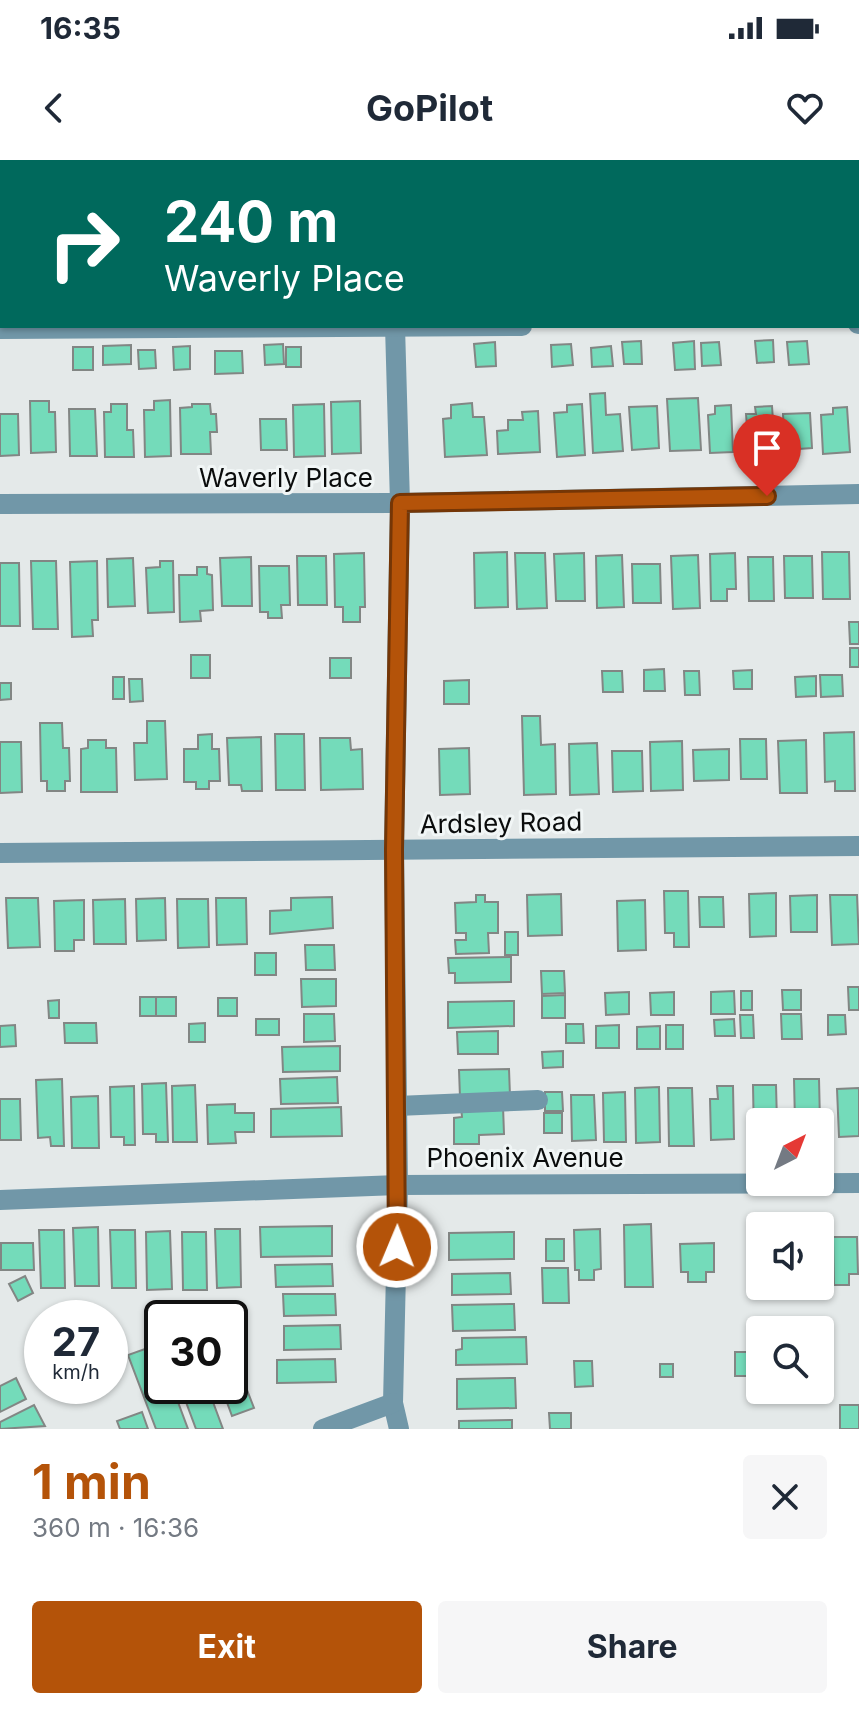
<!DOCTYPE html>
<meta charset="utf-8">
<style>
body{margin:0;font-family:Inter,sans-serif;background:#f6f6f7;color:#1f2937;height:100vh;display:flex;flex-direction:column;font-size:30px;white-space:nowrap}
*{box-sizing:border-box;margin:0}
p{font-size:26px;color:#747a83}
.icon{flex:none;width:44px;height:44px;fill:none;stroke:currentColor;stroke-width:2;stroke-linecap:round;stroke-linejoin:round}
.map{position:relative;height:1269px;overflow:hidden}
.panel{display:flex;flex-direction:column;background:#fff;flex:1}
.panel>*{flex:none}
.hud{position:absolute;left:0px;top:0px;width:860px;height:168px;box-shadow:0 2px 6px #0004;background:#00695c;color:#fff;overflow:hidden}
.needle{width:52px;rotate:42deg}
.fabs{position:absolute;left:746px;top:948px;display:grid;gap:16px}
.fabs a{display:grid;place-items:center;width:88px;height:88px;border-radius:8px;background:#fff;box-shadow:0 2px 6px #0004;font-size:40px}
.speed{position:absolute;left:24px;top:1140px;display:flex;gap:16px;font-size:40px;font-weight:700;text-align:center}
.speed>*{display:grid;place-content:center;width:104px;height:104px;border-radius:50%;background:#fff;box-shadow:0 2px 6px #0004;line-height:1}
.speed small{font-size:20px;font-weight:400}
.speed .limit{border:4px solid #111;border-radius:12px;background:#fff;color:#111}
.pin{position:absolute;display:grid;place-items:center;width:68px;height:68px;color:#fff;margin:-82px -34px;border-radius:50% 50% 50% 0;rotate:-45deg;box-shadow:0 0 8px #0007}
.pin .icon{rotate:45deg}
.me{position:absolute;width:88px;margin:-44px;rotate:1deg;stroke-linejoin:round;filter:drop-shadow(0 0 6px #0008)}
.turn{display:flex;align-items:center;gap:28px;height:168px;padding:0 32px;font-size:36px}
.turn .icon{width:104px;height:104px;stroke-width:2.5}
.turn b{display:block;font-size:56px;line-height:68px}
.round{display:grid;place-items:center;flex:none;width:84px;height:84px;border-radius:8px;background:#f6f6f7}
.headline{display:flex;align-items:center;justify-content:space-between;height:136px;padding:0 32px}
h1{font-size:48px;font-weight:700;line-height:60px;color:#b45309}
.cta{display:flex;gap:16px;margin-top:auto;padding:16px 32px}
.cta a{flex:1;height:92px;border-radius:8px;background:#b45309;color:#fff;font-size:32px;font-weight:700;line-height:92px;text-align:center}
.cta a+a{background:#f6f6f7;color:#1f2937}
.status{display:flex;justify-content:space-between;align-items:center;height:56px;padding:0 40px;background:#fff;direction:ltr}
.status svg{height:22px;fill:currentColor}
header{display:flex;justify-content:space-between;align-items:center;height:104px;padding:0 32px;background:#fff;font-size:36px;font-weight:700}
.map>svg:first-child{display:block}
.building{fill:#74dbba;stroke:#828684;stroke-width:2}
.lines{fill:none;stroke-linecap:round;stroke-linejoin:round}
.minor{stroke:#7197a8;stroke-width:20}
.route-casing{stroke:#753606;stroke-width:20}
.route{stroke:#b45309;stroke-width:14}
.labels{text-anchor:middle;stroke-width:6;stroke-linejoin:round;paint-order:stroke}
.street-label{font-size:26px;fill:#0a0c0c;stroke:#f1f6f6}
</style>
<div class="status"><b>16:35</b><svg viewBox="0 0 49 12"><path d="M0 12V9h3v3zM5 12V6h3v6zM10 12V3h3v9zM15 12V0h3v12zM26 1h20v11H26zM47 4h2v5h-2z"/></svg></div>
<header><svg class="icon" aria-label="back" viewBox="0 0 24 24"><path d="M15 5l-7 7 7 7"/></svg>GoPilot<svg class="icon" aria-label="heart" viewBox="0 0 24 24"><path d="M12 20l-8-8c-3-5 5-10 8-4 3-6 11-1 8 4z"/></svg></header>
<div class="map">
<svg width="859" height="1269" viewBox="0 0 859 1269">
<rect width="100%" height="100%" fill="#e4e9e9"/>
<!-- building -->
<g class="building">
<path d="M 773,180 L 774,202 L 757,203 L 755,181 Z"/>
<path d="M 641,181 L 642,204 L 624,204 L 622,182 Z"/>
<path d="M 694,181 L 695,209 L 675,210 L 673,183 Z"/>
<path d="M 807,181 L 809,204 L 789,205 L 787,182 Z"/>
<path d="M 495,182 L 496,206 L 476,207 L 474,184 Z"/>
<path d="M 719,182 L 721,205 L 702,206 L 701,183 Z"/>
<path d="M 283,184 L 284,204 L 265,205 L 264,185 Z"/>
<path d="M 571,184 L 573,205 L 552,207 L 551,185 Z"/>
<path d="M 131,185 L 131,204 L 103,205 L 103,186 Z"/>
<path d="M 190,186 L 190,209 L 174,210 L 173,187 Z"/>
<path d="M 611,186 L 613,206 L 592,207 L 591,188 Z"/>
<rect x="73" y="187" width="20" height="23"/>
<rect x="286" y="187" width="15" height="20"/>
<path d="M 138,190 L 155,190 L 156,208 L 139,209 Z"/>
<path d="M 215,191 L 242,191 L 243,213 L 215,214 Z"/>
<path d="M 605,233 L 606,255 L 620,254 L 623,291 L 593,293 L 590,234 Z"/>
<path d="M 698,238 L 701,290 L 670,291 L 667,239 Z"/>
<path d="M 170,240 L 171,296 L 145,297 L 144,250 L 154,250 L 154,241 Z"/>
<path d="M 30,241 L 49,241 L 49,252 L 55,252 L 56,292 L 31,293 Z"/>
<path d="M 360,241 L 361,293 L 332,294 L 331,242 Z"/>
<path d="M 472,243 L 473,257 L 484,257 L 487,295 L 445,297 L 443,259 L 451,258 L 451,245 Z"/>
<path d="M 111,244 L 127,244 L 127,270 L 133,270 L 134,297 L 105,297 L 104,252 L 111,252 Z"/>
<path d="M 192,244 L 210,244 L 211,254 L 216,254 L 217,272 L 210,272 L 211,294 L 181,294 L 180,248 L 192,247 Z"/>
<path d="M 324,244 L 325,296 L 294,297 L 293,245 Z"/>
<path d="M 582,244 L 585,295 L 557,297 L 554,253 L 567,252 L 567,245 Z"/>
<path d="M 731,245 L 733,292 L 710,293 L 708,255 L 715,254 L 715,246 Z"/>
<path d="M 657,246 L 659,288 L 632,290 L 629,247 Z"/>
<path d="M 772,246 L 775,290 L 749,292 L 746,254 L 756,254 L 755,247 Z"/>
<path d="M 847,247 L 850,292 L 823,294 L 821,255 L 833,254 L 833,248 Z"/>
<path d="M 69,249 L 95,249 L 97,296 L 70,296 Z"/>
<path d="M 538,251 L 540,292 L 498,294 L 497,271 L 508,270 L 508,260 L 523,260 L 522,252 Z"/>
<path d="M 810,253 L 812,288 L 785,290 L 783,254 Z"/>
<path d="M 0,254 L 18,254 L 19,295 L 0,296 Z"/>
<path d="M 260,259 L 286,259 L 287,290 L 261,290 Z"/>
<path d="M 507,392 L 508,447 L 475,448 L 474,393 Z"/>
<path d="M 822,392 L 849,392 L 850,439 L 823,439 Z"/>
<path d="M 364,393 L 365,447 L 360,447 L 360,462 L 343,462 L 343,447 L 335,447 L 334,394 Z"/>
<path d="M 515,393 L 545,393 L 547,448 L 517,449 Z"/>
<path d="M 584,393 L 585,441 L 556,441 L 554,394 Z"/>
<path d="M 735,393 L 736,429 L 727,429 L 727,441 L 711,441 L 710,394 Z"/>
<path d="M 622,395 L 624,447 L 597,448 L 596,396 Z"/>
<path d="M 698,395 L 700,448 L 673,449 L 671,396 Z"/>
<path d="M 297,396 L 326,396 L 327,445 L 298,445 Z"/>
<path d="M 784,396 L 812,396 L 813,438 L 785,438 Z"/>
<path d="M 251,397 L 252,446 L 222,446 L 220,398 Z"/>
<path d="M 748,397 L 773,397 L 774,441 L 749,441 Z"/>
<path d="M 133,398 L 135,446 L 108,447 L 107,399 Z"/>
<path d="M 31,401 L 56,401 L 58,469 L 33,469 Z"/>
<path d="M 97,401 L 98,460 L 92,460 L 93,476 L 72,477 L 70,402 Z"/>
<path d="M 160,401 L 173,401 L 174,452 L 148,453 L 146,408 L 160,407 Z"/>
<path d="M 0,403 L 19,403 L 20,466 L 0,466 Z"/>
<path d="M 632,404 L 660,404 L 661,443 L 633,443 Z"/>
<path d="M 259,406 L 289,406 L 290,445 L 281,445 L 282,458 L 268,458 L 268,452 L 260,452 Z"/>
<path d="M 197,407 L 207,407 L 207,414 L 212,415 L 213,450 L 200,451 L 201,461 L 180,462 L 179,415 L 197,415 Z"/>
<path d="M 849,462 L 859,462 L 859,484 L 850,484 Z"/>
<rect x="850" y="488" width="9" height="19"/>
<rect x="191" y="495" width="19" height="23"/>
<rect x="330" y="498" width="21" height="20"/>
<path d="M 664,509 L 665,531 L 644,531 L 644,510 Z"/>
<path d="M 752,510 L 752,529 L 734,529 L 733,511 Z"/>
<path d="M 602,511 L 622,511 L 623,532 L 603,532 Z"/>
<path d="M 684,511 L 699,511 L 700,535 L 685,535 Z"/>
<path d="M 820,515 L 842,515 L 843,536 L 821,537 Z"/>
<path d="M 816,516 L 816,536 L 796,537 L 795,517 Z"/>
<rect x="113" y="517" width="11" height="22"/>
<path d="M 129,519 L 142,519 L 143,541 L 130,542 Z"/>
<path d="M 469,520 L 469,544 L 444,544 L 444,521 Z"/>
<path d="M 0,523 L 11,523 L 11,539 L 0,540 Z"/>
<path d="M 522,556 L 540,556 L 541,585 L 555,584 L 556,634 L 524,635 Z"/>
<path d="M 147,561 L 165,561 L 167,619 L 135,620 L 134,583 L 147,583 Z"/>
<path d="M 40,563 L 62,563 L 63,588 L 69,588 L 70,621 L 65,621 L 65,631 L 47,631 L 47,621 L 41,621 Z"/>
<path d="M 854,572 L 855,631 L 835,631 L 835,621 L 825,622 L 824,573 Z"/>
<path d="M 212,574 L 212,589 L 219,589 L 220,621 L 209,621 L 209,629 L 196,629 L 196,622 L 184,622 L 184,589 L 198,589 L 198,575 Z"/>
<path d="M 275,574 L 304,574 L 305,630 L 276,630 Z"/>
<path d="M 261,577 L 262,631 L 242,631 L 241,625 L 229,625 L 227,578 Z"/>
<path d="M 320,578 L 350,578 L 351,590 L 362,589 L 363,629 L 321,630 Z"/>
<path d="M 740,579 L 766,579 L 767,619 L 741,619 Z"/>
<path d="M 88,580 L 106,580 L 106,588 L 116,588 L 117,632 L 81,632 L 81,589 L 88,588 Z"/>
<path d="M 806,580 L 807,633 L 780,633 L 778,581 Z"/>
<path d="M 682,581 L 683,630 L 651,631 L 650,582 Z"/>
<path d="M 0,582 L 21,582 L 22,632 L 0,633 Z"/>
<path d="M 597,583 L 599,634 L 570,635 L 569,584 Z"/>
<path d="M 469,588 L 470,634 L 440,635 L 439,589 Z"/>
<path d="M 729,589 L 729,620 L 694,621 L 693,590 Z"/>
<path d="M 612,591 L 642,591 L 643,631 L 613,632 Z"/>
<path d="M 664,731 L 688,731 L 689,787 L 674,787 L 674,773 L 665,773 Z"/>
<path d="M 776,733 L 776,776 L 750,777 L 749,734 Z"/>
<path d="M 561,734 L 562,775 L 528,776 L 527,735 Z"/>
<path d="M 476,735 L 485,735 L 485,742 L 498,742 L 498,773 L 488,773 L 489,793 L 456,794 L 455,780 L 466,780 L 466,773 L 456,773 L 455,743 L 476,742 Z"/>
<path d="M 817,735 L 817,772 L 791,772 L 790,736 Z"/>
<path d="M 830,735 L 857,735 L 859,784 L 832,785 Z"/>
<path d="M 332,737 L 333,768 L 270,774 L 270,751 L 291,750 L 291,738 Z"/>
<path d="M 699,737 L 723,737 L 724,767 L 700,767 Z"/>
<path d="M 6,738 L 38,738 L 40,787 L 8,788 Z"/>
<path d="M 165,738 L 166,780 L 137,781 L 136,739 Z"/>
<path d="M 216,738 L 246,738 L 247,784 L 217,785 Z"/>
<path d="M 125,739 L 126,784 L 94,784 L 93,740 Z"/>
<path d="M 177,739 L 208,739 L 209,787 L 178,788 Z"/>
<path d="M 84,740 L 84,780 L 74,780 L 74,791 L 55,791 L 54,741 Z"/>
<path d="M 645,740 L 646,790 L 618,791 L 617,741 Z"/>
<rect x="505" y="772" width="13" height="23"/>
<path d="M 305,785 L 334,785 L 335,810 L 306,810 Z"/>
<rect x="255" y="793" width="21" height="22"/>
<path d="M 511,797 L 511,822 L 455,823 L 455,813 L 449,813 L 448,798 Z"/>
<path d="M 541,811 L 564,811 L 565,833 L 542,834 Z"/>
<path d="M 301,819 L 336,819 L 336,846 L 302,847 Z"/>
<path d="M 848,827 L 859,827 L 859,850 L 849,850 Z"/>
<path d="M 782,830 L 801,830 L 801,850 L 783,850 Z"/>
<path d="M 734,831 L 735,854 L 711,854 L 711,832 Z"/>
<rect x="741" y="831" width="11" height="19"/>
<path d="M 629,832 L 629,854 L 606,855 L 605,833 Z"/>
<path d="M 674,832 L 674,855 L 651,855 L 650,833 Z"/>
<path d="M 565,835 L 565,858 L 542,858 L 542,836 Z"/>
<rect x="140" y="837" width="16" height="19"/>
<rect x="156" y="837" width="20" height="19"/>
<rect x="218" y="838" width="19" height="18"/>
<path d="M 59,840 L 59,858 L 49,858 L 48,841 Z"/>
<path d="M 514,841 L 514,866 L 448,868 L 448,842 Z"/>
<path d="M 304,854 L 334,854 L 335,881 L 304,882 Z"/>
<path d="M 781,854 L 801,854 L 802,879 L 782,879 Z"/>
<path d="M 740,855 L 753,855 L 754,878 L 741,878 Z"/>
<path d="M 828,855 L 845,855 L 846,874 L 828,875 Z"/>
<rect x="256" y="859" width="23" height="16"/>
<path d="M 734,859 L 735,876 L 715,876 L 714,860 Z"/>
<path d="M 64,863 L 96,863 L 97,883 L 65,883 Z"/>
<path d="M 205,863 L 205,882 L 189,882 L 189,864 Z"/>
<path d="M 566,864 L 583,864 L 584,883 L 566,883 Z"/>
<path d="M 15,865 L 16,886 L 0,887 L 0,866 Z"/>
<path d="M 619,865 L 619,888 L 596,888 L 596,866 Z"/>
<rect x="666" y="865" width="17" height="24"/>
<path d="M 660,866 L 660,889 L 637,889 L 637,867 Z"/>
<path d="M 498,871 L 498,894 L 458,894 L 457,872 Z"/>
<path d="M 340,886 L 340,911 L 283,912 L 282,887 Z"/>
<path d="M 563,891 L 563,907 L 543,908 L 542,892 Z"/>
<path d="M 509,909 L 510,936 L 460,937 L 459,910 Z"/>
<path d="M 337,917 L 338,943 L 281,944 L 280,919 Z"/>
<path d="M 62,919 L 64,986 L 51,986 L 50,977 L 38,978 L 36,920 Z"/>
<path d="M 794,919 L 819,919 L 820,962 L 795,962 Z"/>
<path d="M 166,923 L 168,982 L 156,982 L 156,974 L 143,974 L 142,924 Z"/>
<path d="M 195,925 L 197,982 L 173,982 L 172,926 Z"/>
<path d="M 753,925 L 776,925 L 777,962 L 760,962 L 760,980 L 754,980 Z"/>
<path d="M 134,926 L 135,985 L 124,985 L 124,977 L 111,977 L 110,927 Z"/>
<path d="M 717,926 L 733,926 L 734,979 L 711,980 L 710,939 L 718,939 Z"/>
<path d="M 659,927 L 660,982 L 636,983 L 635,928 Z"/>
<path d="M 668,928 L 692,928 L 694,986 L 669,986 Z"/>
<path d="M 859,928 L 859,976 L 839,977 L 837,929 Z"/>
<path d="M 545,932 L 562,932 L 563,951 L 545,951 Z"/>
<path d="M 625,932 L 626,982 L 604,982 L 603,933 Z"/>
<path d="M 571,935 L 594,935 L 596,980 L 572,981 Z"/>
<path d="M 98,936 L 99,988 L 72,988 L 71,937 Z"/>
<path d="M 0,939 L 20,939 L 21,980 L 0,980 Z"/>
<path d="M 235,944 L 235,953 L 254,953 L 254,972 L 235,972 L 236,983 L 208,984 L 207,945 Z"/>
<path d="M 503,946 L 504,974 L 479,975 L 479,984 L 454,984 L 454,958 L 462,957 L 461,947 Z"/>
<path d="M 341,947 L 342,976 L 271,977 L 271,949 Z"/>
<rect x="544" y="953" width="18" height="20"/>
<path d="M 651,1064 L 653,1127 L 625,1127 L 624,1065 Z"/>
<path d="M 332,1066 L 332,1096 L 261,1097 L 260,1067 Z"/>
<path d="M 98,1067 L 99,1126 L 75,1126 L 73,1068 Z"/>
<path d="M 215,1069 L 240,1069 L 241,1127 L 217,1128 Z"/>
<path d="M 600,1069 L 601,1109 L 594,1110 L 594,1120 L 579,1120 L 579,1110 L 575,1110 L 574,1070 Z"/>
<path d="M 39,1070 L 64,1070 L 65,1128 L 41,1128 Z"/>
<path d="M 110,1070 L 135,1070 L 136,1128 L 112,1128 Z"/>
<path d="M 170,1071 L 172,1129 L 147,1130 L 146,1072 Z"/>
<path d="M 182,1072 L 206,1072 L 207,1130 L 183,1130 Z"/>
<path d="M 514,1072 L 514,1099 L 449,1100 L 449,1073 Z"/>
<path d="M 748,1077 L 760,1077 L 760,1126 L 776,1127 L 749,1127 Z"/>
<path d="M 833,1077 L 857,1077 L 858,1114 L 849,1114 L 849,1125 L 834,1125 Z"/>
<rect x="546" y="1079" width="18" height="22"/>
<path d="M 1,1083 L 33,1083 L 34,1110 L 1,1110 Z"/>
<path d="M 714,1083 L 714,1112 L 706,1112 L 706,1122 L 688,1122 L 688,1112 L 681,1112 L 680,1084 Z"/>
<path d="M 332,1104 L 333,1126 L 276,1127 L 275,1105 Z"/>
<path d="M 542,1108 L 568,1108 L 569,1143 L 543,1143 Z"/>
<path d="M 510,1113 L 511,1134 L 452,1135 L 452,1114 Z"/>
<path d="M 25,1116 L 33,1133 L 18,1141 L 9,1124 Z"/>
<path d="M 283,1134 L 335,1134 L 336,1155 L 284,1156 Z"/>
<path d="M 514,1144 L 515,1170 L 453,1171 L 452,1145 Z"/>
<path d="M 229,1150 L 229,1158 L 206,1158 L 206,1151 Z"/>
<path d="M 340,1165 L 341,1189 L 284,1190 L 284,1166 Z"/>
<path d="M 526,1177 L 527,1204 L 456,1205 L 456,1190 L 462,1189 L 462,1178 Z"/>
<path d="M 156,1185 L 162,1200 L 162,1226 L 172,1226 L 188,1269 L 156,1269 L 128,1195 Z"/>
<path d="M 735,1192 L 754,1192 L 755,1216 L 735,1216 Z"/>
<path d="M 754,1192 L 760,1192 L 760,1230 L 774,1230 L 774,1241 L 755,1242 Z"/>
<path d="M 335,1199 L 336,1222 L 277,1223 L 277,1200 Z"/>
<path d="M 574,1201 L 592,1201 L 593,1226 L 575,1227 Z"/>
<rect x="660" y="1204" width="13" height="13"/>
<path d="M 240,1212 L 254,1248 L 232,1256 L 221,1226 L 230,1226 L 230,1215 Z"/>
<path d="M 16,1218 L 26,1239 L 0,1252 L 0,1226 Z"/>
<path d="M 515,1218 L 516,1248 L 457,1249 L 457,1219 Z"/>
<path d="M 210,1234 L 223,1269 L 196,1269 L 186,1242 Z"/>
<path d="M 34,1245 L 45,1266 L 0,1269 L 0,1262 Z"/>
<rect x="840" y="1245" width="19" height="24"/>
<path d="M 142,1252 L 148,1269 L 120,1269 L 117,1261 Z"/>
<path d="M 549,1253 L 571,1253 L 571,1269 L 550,1269 Z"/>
<path d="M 512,1260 L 512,1269 L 459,1269 L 459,1261 Z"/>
</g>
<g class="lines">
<!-- minor -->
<g class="minor">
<path d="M 126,0 L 126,2"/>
<path d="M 392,0 L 392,2"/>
<path d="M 443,2 L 859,1"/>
<path d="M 0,8 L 2,8"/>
<path d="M 858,164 L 859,164"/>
<path d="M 395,166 L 400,343 L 394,690 L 398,1025 L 393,1243 L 399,1269"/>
<path d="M 0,169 L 522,166"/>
<path d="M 0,344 L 400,343 L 859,334"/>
<path d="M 0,693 L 859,686"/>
<path d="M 397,946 L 538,940"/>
<path d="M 0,1040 L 398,1025 L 859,1023"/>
<path d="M 323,1269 L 393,1243"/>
</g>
</g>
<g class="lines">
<!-- route casing -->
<g class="route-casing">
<path id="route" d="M 397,1087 L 394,690 L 400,343 L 767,336"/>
</g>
<!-- route -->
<use href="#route" class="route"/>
</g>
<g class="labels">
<!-- street labels -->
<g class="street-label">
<text x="286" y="327">Waverly Place</text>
<text transform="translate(501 663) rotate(-1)" y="9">Ardsley Road</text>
<text x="525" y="1007">Phoenix Avenue</text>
</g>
</g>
</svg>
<div class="fabs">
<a><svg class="needle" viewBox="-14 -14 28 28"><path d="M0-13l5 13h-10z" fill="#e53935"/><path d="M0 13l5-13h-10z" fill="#747a83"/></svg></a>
<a><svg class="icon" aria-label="sound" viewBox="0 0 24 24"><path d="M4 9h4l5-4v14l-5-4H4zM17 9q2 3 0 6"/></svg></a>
<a><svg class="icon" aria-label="search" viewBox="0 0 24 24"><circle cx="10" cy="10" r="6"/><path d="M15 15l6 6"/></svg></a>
</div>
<div class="speed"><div>27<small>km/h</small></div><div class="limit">30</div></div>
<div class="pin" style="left:767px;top:336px;background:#d93025"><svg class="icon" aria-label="arrive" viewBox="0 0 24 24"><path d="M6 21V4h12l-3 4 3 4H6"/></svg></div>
<svg class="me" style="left:397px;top:1087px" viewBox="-20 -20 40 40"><circle r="17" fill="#b45309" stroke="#fff" stroke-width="3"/><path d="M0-11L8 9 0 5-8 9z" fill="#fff"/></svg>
<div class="hud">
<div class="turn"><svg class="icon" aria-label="right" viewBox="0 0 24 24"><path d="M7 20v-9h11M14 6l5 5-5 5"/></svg><div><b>240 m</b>Waverly Place</div></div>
</div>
</div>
<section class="panel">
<div class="headline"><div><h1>1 min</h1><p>360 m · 16:36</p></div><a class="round"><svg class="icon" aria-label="close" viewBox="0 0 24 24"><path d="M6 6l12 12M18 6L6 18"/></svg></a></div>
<div class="cta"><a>Exit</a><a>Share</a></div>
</section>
